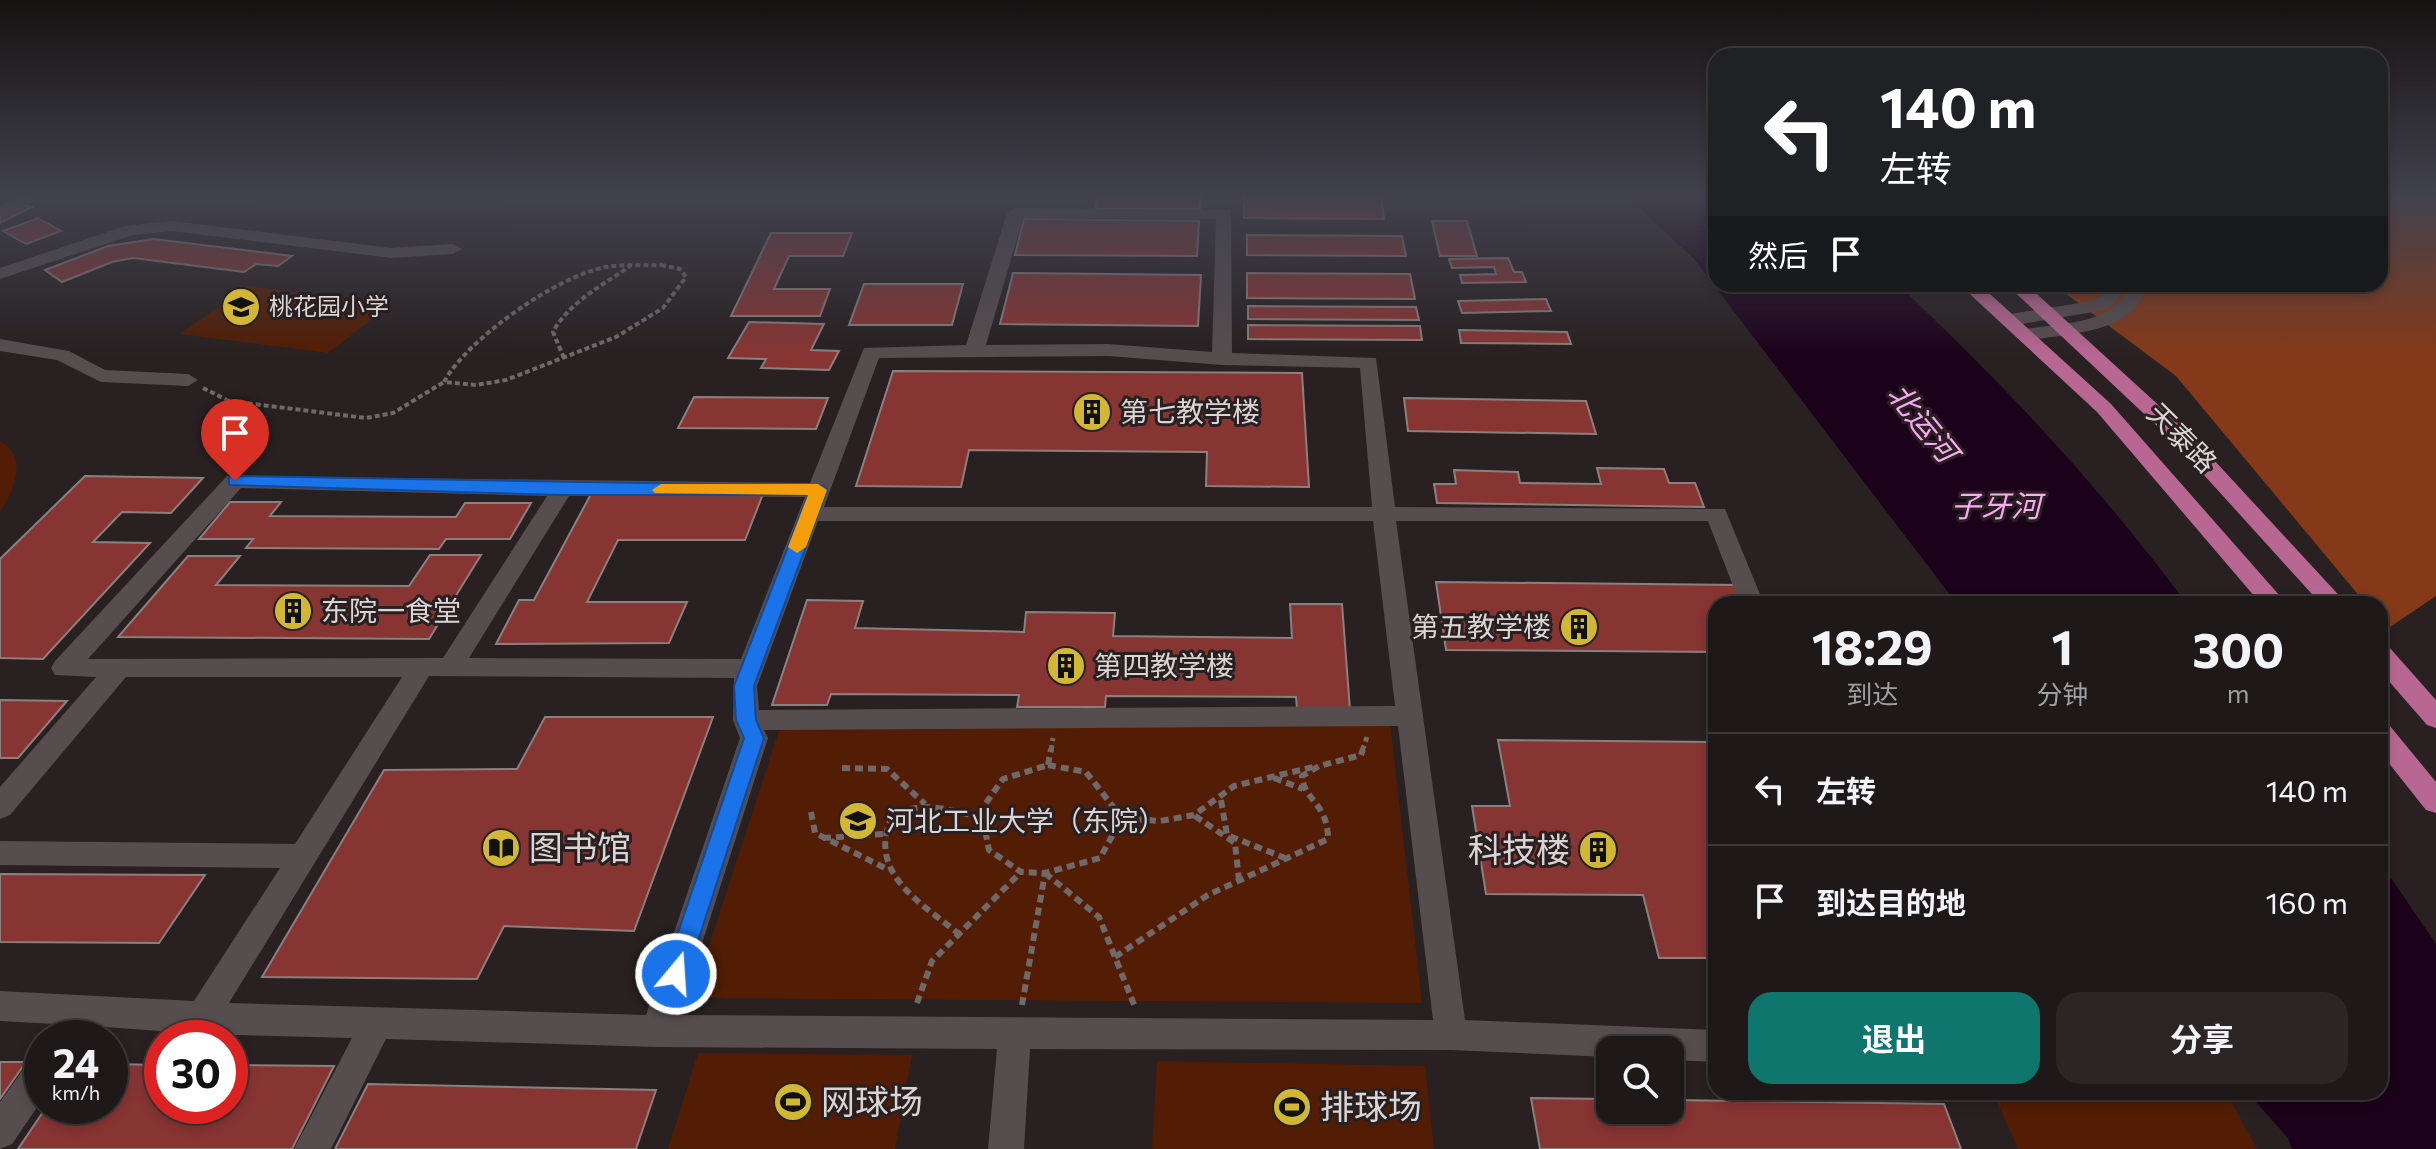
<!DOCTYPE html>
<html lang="zh">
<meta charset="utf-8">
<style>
body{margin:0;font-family:Commissioner,"Noto Sans SC",sans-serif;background:#2b2526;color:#f1f3f6;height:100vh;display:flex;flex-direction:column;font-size:30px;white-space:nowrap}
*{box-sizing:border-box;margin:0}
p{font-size:26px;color:#a1a0a2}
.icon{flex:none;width:44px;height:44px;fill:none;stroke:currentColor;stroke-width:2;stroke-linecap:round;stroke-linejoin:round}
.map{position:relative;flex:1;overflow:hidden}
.sheet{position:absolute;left:1708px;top:596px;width:680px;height:504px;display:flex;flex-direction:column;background:#1e1819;border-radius:24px;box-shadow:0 4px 12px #0003,0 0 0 2px #3c3738}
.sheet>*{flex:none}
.hud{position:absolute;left:1708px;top:48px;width:680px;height:244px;border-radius:24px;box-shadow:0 4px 12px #0003,0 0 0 2px #3c3738;background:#202124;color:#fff;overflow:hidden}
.tools{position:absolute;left:1596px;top:1036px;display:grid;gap:16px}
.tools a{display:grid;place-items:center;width:88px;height:88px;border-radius:16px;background:#1e1819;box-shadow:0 4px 12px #0003,0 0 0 2px #3c3738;font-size:40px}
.speed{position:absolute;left:24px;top:1020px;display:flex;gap:16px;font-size:40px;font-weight:700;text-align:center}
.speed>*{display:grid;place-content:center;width:104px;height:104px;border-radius:50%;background:#1e1819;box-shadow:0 4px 12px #0003,0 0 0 2px #3c3738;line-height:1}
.speed small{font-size:20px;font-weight:400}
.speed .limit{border:12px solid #d22;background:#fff;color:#111}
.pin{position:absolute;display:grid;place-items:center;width:68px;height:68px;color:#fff;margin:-82px -34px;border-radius:50% 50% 50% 0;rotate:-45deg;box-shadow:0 0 8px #0007}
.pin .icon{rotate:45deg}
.me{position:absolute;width:88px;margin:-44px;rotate:18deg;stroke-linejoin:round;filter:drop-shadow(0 0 6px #0008)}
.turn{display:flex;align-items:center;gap:28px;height:168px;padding:0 40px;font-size:36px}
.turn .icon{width:104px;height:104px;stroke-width:2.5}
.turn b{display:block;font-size:56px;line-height:68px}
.then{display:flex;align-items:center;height:76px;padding:0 40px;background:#0003;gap:16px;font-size:30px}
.eta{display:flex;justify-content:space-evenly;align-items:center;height:136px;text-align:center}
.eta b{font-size:48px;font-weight:700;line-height:56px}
.cta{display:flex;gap:16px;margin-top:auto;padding:16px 40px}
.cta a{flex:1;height:92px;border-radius:24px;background:#0f766e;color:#fff;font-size:32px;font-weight:700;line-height:92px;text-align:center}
.cta a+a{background:#2b2526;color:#f1f3f6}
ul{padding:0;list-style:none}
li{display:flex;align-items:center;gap:24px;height:112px;padding:0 40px;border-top:2px solid #3c3738}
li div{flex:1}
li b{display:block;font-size:30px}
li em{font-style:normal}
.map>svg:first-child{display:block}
.green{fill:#521d04}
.forest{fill:#853918}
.water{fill:#1b011a}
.building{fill:#873533;stroke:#8a807f;stroke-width:2}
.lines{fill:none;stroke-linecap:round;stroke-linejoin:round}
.path-far2{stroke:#70696a;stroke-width:4;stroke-dasharray:5 3;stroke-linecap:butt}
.path-far1{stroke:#70696a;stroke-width:5;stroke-dasharray:6 4;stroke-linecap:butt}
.path{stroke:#70696a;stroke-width:6;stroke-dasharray:8 5;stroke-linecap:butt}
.minor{fill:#564d4e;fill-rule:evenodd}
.major{fill:#b86792;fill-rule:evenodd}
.route{fill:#1a73e8;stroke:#114b97;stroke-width:2}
.slow{fill:#f59e0b}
.labels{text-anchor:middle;stroke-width:6;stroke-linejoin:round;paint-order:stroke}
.far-poi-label{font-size:24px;fill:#dad4d5;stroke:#282021;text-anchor:start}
.poi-label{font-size:28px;fill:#dad4d5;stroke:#282021;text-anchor:start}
.street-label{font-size:28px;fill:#dad4d5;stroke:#282021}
.water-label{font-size:30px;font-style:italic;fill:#ffa7f7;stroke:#282021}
.near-poi-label{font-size:34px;fill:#dad4d5;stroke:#282021;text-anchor:start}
</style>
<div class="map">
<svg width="2436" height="1149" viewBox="0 0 2436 1149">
<rect width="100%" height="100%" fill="#282021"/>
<!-- green -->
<g class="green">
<path d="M 248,286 L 390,305 L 328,353 L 180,334 Z"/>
<path d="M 0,441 C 28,455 15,491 0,511 Z"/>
<path d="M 783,718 L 1390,722 L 1422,1003 L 692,998 Z"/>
<path d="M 698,1053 L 912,1055 L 895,1149 L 668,1149 Z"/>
<path d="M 1157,1061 L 1425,1066 L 1434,1149 L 1152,1149 Z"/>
<path d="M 1993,1092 L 2226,1092 L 2257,1149 L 2018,1149 Z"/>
</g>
<!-- forest -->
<path class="forest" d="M 2380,195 L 2436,195 L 2436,596 L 2387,629 L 2380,620 L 2380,604 L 2366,604 L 2176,376 L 2053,284 L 2380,284 Z"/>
<!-- water -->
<g class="water">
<path d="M 1625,195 L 1716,195 L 1716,284 L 1897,284 C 2006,386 2098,485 2187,604 L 1957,604 L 1694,259 Z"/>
<path d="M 2380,862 L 2436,944 L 2436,1149 L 2292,1149 L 2288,1138 L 2247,1092 L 2380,1092 Z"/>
</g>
<!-- building -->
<g class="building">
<path d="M 1098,195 L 1201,195 L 1200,209 L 1096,209 Z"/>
<path d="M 1244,195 L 1381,195 L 1384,219 L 1244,218 Z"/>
<path d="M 20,204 L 32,207 L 0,223 L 0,213 Z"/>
<path d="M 38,218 L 61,231 L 26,244 L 3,231 Z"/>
<path d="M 1024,219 L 1199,221 L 1197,256 L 1015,255 Z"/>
<path d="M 1432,221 L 1467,221 L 1477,256 L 1440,256 Z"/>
<path d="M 771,233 L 852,233 L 843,256 L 789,256 L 774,289 L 830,289 L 820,316 L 731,316 Z"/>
<path d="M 1247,235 L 1402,236 L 1406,256 L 1247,255 Z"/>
<path d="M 154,239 L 292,256 L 278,266 L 256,264 L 244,272 L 133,258 L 112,262 L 62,282 L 45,270 L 108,246 Z"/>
<path d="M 1508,258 L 1514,272 L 1522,272 L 1526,282 L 1462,283 L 1460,275 L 1496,274 L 1494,267 L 1452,268 L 1449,259 Z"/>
<path d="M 1013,273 L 1201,275 L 1198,326 L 1000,324 Z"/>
<path d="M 1247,273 L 1410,274 L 1415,299 L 1247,298 Z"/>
<path d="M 864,284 L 963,284 L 952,325 L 849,325 Z"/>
<path d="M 1546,299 L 1551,311 L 1462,313 L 1458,301 Z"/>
<path d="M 1248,306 L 1416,307 L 1419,320 L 1248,319 Z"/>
<path d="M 749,322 L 824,324 L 811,350 L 839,351 L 829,370 L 761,368 L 766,359 L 728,358 Z"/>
<path d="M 1248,325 L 1420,326 L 1422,340 L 1248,339 Z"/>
<path d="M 1459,330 L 1567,332 L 1571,344 L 1461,343 Z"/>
<path d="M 893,371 L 1302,373 L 1309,487 L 1206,486 L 1207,452 L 969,450 L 961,487 L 856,486 Z"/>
<path d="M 694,397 L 828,398 L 816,429 L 678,428 Z"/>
<path d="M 1404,398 L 1586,401 L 1596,434 L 1408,431 Z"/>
<path d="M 1597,468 L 1664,469 L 1669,483 L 1695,483 L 1704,507 L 1437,503 L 1434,484 L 1456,484 L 1454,470 L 1518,472 L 1520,483 L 1601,484 Z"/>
<path d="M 85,476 L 203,478 L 171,513 L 122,512 L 93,542 L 150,543 L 43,659 L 0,658 L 0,559 Z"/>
<path d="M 591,494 L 763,494 L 745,540 L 618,540 L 587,602 L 687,602 L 669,643 L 496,644 L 519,600 L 534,600 Z"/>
<path d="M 230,502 L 281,502 L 270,516 L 456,517 L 465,503 L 531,503 L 510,539 L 446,539 L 439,549 L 246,548 L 253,539 L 199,539 Z"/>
<path d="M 430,555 L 481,555 L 429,639 L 118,637 L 188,556 L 240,556 L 216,585 L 409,586 Z"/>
<path d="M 1436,582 L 1742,585 L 1750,604 L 1716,604 L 1716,652 L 1446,650 Z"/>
<path d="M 807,600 L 863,601 L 855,628 L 1024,632 L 1026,612 L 1115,613 L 1113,636 L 1292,638 L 1290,604 L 1342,604 L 1350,710 L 1297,709 L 1296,697 L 1106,696 L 1105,707 L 1017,707 L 1019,695 L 831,694 L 827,705 L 772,705 Z"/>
<path d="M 0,700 L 67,701 L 18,758 L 0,758 Z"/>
<path d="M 545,717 L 713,717 L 634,931 L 504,926 L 477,979 L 262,977 L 384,770 L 517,769 Z"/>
<path d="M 1498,740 L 1716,742 L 1716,958 L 1659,958 L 1643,895 L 1486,894 L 1472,806 L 1510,806 Z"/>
<path d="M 0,874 L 205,875 L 159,943 L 0,942 Z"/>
<path d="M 0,1062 L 26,1062 L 0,1099 Z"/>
<path d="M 110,1064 L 162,1065 L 162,1106 L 230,1106 L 230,1065 L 334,1066 L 292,1149 L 18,1149 L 47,1106 L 110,1106 Z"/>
<path d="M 368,1084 L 656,1090 L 636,1149 L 335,1149 Z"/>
<path d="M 1531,1098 L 1610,1099 L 1610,1110 L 1670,1110 L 1670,1100 L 1944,1104 L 1961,1149 L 1540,1149 Z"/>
</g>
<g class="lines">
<!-- path-far2 -->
<g class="path-far2">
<path d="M 661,265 L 680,269 L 686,277 L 663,308 L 616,337 L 506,380 L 476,385 L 444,382 C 467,339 557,276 606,267 C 623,264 643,266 661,265 Z"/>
<path d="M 564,358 L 553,332 C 570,301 602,286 630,266"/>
<path d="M 203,388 L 229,401 L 366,418 L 393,413 L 444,382"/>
</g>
<!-- path-far1 -->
<g class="path-far1">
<path d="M 1051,751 L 1053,738"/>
<path d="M 1362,751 L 1367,737"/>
</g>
<!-- path -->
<g class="path">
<path d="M 1048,765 L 1051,749"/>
<path d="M 1048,765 L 1086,772 L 1122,818 L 1100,858 L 1045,873 L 1021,872 L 989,850 L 981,810 L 1003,779 Z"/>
<path d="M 842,768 L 887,769 L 925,804"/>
<path d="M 1274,778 L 1303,789"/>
<path d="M 1221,800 L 1227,835 L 1285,858"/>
<path d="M 811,812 L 815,833 L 887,869"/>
<path d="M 1195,816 L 1235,843 L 1239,880"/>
<path d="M 1122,818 L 1160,821 L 1194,815 L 1234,786 L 1313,767"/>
<path d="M 823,838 L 884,834"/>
<path d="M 1045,873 L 1099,917 L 1135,1007"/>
<path d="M 960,935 C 923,904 867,874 891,819 C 917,797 952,811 982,818"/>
<path d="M 1115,957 L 1208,895 L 1328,839 C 1328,803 1304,801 1302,776 L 1319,766 L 1361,755 L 1363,749"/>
<path d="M 917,1003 L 932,961 L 1021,872"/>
<path d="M 1022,1005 L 1045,873"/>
</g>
<!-- minor -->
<g class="minor">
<path d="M 23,195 L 44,196 L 0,217 L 0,206 Z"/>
<path d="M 1016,208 L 1231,210 L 1232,353 L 1376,358 L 1395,507 L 1725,509 L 1764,604 L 1740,604 L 1708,521 L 1396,521 L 1465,1020 L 1716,1030 L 1716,1062 L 1670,1060 L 1670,1050 L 1610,1050 L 1610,1057 L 1451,1050 L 1030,1049 L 1024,1149 L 988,1149 L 997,1049 L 657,1047 L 386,1039 L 331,1149 L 294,1149 L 352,1038 L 201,1034 L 92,1026 L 84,1038 L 49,1038 L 55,1024 L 0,1021 L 0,991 L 194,1001 L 280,868 L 0,865 L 0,841 L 295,844 L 402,677 L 126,677 L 10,815 L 0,819 L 0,787 L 96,677 L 55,675 L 51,668 L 55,661 L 227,476 L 810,483 L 864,348 L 966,345 L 1007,213 ZM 1023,218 L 1216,219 L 1212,352 L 1108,344 L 986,345 ZM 1108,356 L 1222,365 L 1360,368 L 1372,507 L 824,507 L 879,358 ZM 241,488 L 547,496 L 443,658 L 88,659 ZM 569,496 L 805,497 L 741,659 L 469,658 ZM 818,521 L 1373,521 L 1395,706 L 759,710 L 757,686 ZM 429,676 L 734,678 L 733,720 L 740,738 L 646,1015 L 229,1003 ZM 1398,726 L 1433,1020 L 679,1015 L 768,738 L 764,730 Z"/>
<path d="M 172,221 L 391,248 L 453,244 L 462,249 L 453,254 L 391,258 L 172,231 L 133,235 L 0,279 L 0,268 L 125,226 Z"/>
<path d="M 2108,284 L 2126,284 L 2115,304 L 2105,310 L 2010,326 L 2000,320 L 2010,314 L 2093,301 L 2101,296 Z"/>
<path d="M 2128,284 L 2146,284 C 2139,334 2067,333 2027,341 L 2017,335 L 2027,329 C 2059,323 2122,324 2128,284 Z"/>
<path d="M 0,339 L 69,351 L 105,370 L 188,374 L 198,380 L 188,386 L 101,382 L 57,360 L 0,351 Z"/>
<path d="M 42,1055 L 42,1100 L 12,1144 L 0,1149 L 0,1102 L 30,1060 Z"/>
</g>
<!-- major -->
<g class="major">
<path d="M 1959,284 L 1979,284 L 2111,404 L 2287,604 L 2261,604 L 2097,412 Z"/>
<path d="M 2006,284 L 2026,284 L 2189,433 L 2347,604 L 2321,604 L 2174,442 Z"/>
<path d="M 2380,645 L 2389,647 L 2436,700 L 2436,728 L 2427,725 L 2380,671 Z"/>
<path d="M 2380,723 L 2390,726 L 2436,782 L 2436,813 L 2426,810 L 2380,752 Z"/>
</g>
</g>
<!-- sky -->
<linearGradient id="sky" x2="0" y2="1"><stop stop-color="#161212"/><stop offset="0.55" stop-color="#42424e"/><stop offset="1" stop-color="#42424e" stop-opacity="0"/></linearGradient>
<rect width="2436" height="356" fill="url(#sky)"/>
<!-- route -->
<path class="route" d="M 235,476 L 824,486 L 827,490 L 754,686 L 756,720 L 764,738 L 685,981 L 676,984 L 668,981 L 664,974 L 744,738 L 736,720 L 734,686 L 808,495 L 562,495 L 229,485 L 229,477 Z"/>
<!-- slow -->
<path class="slow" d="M 661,484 L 818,484 L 827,490 L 806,547 L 797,553 L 788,547 L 808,495 L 655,493 L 652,490 Z"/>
<!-- icons -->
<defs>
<g id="school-disc" transform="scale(2)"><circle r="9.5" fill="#d2b735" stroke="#282021"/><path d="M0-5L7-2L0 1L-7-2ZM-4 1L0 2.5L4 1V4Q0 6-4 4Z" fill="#111"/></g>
<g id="building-disc" transform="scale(2)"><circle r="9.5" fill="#d2b735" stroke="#282021"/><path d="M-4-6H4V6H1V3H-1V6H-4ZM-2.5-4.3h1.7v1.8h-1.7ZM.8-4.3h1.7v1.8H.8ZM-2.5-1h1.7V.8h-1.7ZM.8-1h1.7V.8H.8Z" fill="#111"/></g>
<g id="university-disc" transform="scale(2)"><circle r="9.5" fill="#d2b735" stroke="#282021"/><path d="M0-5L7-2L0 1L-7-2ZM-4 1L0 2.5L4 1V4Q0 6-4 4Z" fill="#111"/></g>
<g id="library-disc" transform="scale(2)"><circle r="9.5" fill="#d2b735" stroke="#282021"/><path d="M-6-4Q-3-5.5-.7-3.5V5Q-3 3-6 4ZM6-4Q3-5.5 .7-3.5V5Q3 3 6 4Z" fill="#111"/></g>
<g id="stadium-disc" transform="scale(2)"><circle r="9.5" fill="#d2b735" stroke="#282021"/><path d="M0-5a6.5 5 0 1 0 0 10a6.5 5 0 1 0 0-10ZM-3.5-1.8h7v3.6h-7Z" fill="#111"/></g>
</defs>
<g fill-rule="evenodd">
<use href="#school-disc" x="241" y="307"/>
<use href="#building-disc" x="1092" y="412"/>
<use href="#building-disc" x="293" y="611"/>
<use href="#building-disc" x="1579" y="627"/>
<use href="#building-disc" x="1066" y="666"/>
<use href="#university-disc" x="858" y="821"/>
<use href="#library-disc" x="501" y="848"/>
<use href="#building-disc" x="1598" y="850"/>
<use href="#stadium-disc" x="793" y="1102"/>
<use href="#stadium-disc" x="1292" y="1107"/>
</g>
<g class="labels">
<!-- far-poi labels -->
<g class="far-poi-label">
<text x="269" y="315">桃花园小学</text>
</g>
<!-- poi labels -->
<g class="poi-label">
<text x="1120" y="422">第七教学楼</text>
<text x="321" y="621">东院一食堂</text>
<text x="1551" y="637" text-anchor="end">第五教学楼</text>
<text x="1094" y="676">第四教学楼</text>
<text x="886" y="831">河北工业大学（东院）</text>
</g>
<!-- street labels -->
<g class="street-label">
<text transform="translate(2182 438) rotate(45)" y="10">天泰路</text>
</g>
<!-- water labels -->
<g class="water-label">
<text transform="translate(1922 423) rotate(51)" y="10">北运河</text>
<text x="1996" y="517">子牙河</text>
</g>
<!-- near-poi labels -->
<g class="near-poi-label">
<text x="529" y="860">图书馆</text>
<text x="1570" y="862" text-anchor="end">科技楼</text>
<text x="821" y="1114">网球场</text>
<text x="1320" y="1119">排球场</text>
</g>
</g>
</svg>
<div class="tools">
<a><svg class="icon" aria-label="search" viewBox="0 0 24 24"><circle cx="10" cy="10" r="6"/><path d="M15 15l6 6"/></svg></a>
</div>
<div class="speed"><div>24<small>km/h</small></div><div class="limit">30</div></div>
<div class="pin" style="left:235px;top:481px;background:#d93025"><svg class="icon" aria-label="arrive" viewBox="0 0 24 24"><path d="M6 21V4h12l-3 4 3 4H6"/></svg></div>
<svg class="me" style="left:676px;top:974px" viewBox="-20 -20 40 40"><circle r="17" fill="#1a73e8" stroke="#fff" stroke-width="3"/><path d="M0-11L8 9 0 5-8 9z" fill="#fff"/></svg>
<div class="hud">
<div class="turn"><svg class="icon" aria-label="left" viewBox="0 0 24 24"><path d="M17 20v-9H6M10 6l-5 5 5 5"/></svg><div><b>140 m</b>左转</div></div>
<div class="then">然后<svg class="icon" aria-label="arrive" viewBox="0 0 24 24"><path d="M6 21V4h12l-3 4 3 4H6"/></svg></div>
</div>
<section class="sheet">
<div class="eta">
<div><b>18:29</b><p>到达</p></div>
<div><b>1</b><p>分钟</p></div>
<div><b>300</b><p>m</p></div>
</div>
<ul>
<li><svg class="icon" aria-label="left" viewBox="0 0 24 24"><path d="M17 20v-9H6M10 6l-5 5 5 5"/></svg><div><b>左转</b></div><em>140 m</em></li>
<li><svg class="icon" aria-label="arrive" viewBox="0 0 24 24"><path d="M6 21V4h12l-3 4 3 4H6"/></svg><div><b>到达目的地</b></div><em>160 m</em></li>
</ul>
<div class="cta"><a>退出</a><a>分享</a></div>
</section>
</div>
